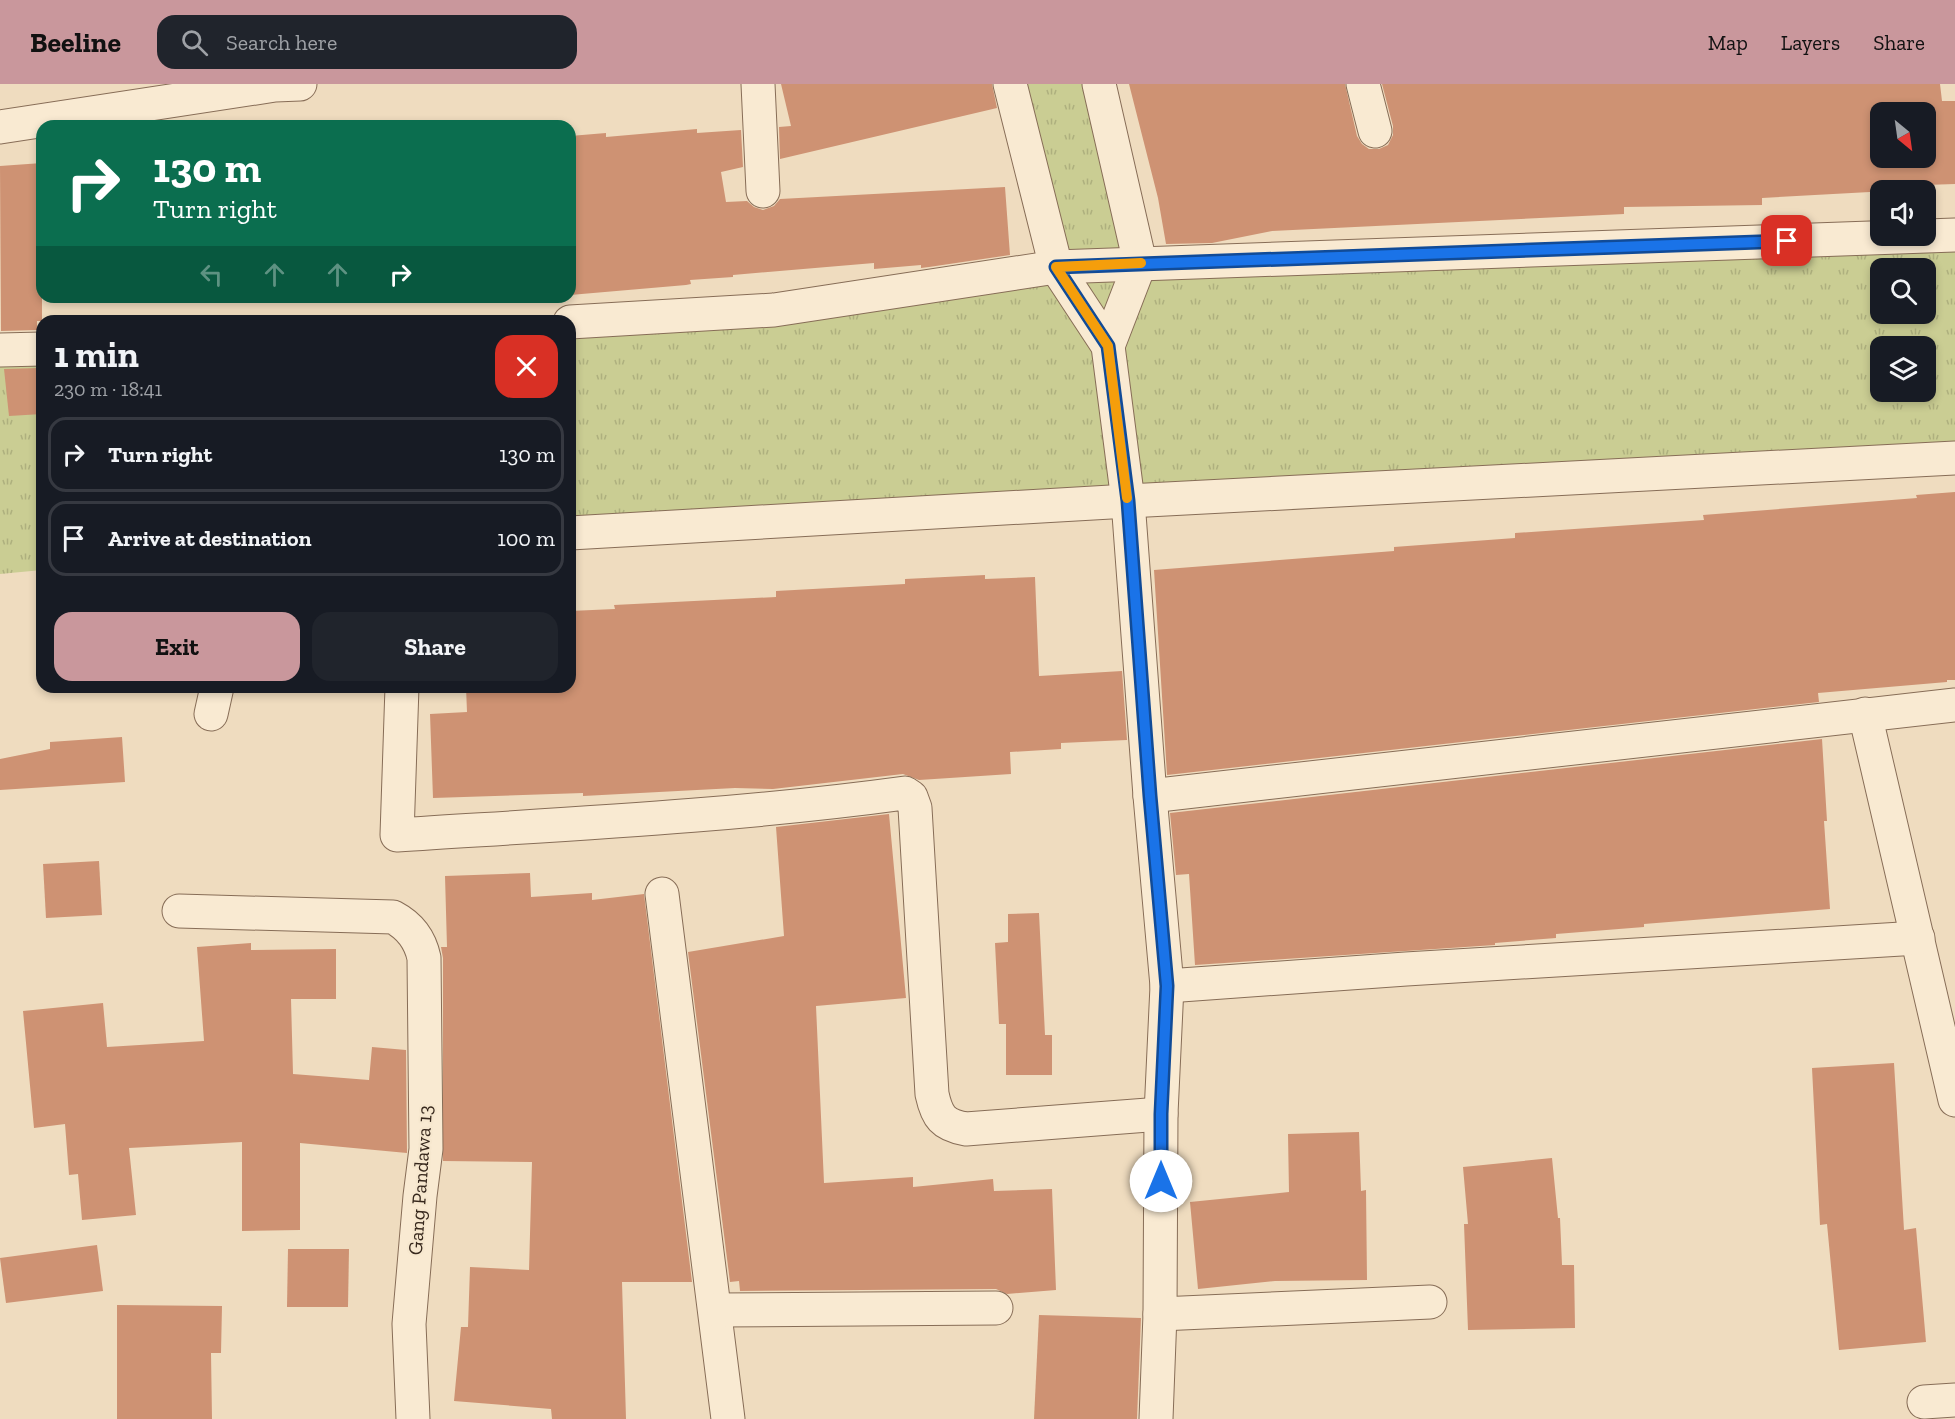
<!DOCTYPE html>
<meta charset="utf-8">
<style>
body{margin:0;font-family:"Zilla Slab",serif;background:#20242c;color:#f1f3f6;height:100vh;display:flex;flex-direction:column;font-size:22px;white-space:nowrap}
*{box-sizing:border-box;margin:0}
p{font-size:20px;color:#9ea1a6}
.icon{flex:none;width:33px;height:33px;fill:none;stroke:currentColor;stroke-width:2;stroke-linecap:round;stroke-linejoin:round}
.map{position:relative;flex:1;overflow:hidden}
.sheet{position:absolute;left:36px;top:231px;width:540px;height:378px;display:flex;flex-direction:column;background:#171b24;border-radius:18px;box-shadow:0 3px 9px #0003}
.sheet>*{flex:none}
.top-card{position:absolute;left:36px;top:36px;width:540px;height:183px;border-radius:18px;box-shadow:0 3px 9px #0003;background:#0b6e4f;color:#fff;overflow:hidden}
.needle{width:39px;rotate:151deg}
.tools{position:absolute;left:1870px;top:18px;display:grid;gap:12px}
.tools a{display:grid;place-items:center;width:66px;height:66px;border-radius:12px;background:#171b24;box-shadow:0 3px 9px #0003;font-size:30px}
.pin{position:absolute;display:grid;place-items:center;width:51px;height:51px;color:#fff;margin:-26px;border-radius:12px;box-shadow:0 3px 9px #0006}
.me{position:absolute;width:66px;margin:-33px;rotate:0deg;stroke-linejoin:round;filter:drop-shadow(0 0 4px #0008)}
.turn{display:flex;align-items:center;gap:21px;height:126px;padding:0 18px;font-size:27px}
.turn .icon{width:78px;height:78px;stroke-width:2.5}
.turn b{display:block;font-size:42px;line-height:51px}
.lanes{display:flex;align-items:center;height:57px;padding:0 18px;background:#0003;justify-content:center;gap:30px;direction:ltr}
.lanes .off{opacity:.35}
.round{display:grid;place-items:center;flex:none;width:63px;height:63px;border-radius:18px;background:#20242c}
.head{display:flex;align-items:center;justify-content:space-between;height:102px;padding:0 18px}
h1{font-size:36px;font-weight:700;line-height:45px}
.button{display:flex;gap:12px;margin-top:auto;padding:12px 18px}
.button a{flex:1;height:69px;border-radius:18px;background:#c9979c;color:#111;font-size:24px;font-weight:700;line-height:69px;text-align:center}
.button a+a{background:#20242c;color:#f1f3f6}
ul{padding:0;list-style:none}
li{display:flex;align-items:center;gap:18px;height:75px;margin:0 12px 9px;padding:0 6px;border:3px solid #363941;border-radius:18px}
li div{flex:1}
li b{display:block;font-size:22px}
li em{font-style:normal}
header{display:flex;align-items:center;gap:36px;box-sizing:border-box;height:84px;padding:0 30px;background:#c9979c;color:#111}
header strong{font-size:28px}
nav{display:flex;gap:33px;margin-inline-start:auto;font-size:21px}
.search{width:420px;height:54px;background:#20242c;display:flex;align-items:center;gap:15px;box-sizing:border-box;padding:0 21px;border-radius:18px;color:#9ea1a6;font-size:22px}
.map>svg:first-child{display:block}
.grass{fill:url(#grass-tufts);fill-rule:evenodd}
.building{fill:#ce9273;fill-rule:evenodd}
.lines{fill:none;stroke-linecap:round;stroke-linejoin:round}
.street-casing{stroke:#876d57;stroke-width:35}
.street{stroke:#f9ead2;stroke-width:33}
.route-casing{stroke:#114b97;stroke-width:15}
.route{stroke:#1a73e8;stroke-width:10}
.slow{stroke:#f59e0b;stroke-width:10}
.labels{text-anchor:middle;stroke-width:4.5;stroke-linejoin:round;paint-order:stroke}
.street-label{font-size:20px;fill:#36271c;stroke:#f6e7ce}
</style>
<header>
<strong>Beeline</strong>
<div class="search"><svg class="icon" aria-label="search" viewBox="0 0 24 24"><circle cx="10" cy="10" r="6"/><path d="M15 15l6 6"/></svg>Search here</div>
<nav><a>Map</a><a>Layers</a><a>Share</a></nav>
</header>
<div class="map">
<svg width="1955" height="1335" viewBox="0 0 1955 1335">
<defs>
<pattern id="grass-tufts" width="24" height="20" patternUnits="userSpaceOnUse" patternTransform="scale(1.5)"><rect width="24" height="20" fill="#cacd93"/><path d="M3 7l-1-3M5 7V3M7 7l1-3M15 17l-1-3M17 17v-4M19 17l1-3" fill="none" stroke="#aeb07e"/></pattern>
</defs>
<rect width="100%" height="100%" fill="#efdcbf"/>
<!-- grass -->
<g class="grass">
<path d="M 1010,0 L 1099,0 L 1140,179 L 1955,151 L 1955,374 L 570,449 L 570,238 L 1056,183 ZM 1881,184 L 1926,184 L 1926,230 L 1881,230 ZM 1881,262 L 1926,262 L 1926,308 L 1881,308 Z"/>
<path d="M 42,265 L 42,486 L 0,490 L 0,266 Z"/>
</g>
<!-- building -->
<g class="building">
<path d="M 781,0 L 992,0 L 997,24 L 780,75 L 779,43 L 791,42 Z"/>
<path d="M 1129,0 L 1345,0 L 1357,52 L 1362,60 L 1369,65 L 1379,65 L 1388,61 L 1393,51 L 1393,42 L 1382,0 L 1940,0 L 1942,17 L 1955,17 L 1955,100 L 1925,101 L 1925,105 L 1762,114 L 1762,121 L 1624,123 L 1624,130 L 1272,147 L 1212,159 L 1166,160 L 1158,114 ZM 1881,28 L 1926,28 L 1926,74 L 1881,74 Z"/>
<path d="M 697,45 L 697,49 L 741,46 L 743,83 L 721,88 L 726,118 L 747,117 L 754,123 L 763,126 L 774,122 L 780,115 L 1005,103 L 1010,171 L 929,183 L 921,184 L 921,181 L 874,185 L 874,179 L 733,191 L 733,193 L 690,196 L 691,200 L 686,201 L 570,211 L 570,52 L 606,49 L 606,53 Z"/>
<path d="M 42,79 L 42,237 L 37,237 L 37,246 L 1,247 L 0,82 Z"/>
<path d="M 39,284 L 42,330 L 9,332 L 4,285 Z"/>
<path d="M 1955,408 L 1955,596 L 1947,596 L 1947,598 L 1818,609 L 1819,618 L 1167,691 L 1154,486 L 1394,467 L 1394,463 L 1515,454 L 1515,449 L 1704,436 L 1703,431 L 1917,414 L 1916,411 Z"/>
<path d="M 985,491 L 985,495 L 1035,493 L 1039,592 L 1122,587 L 1127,656 L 1061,659 L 1061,665 L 1010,668 L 1011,690 L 919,696 L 903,690 L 773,705 L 735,704 L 583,712 L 583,709 L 433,714 L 430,630 L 467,628 L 466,603 L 570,603 L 570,527 L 615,525 L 614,521 L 776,513 L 776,507 L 905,500 L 905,495 Z"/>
<path d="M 122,653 L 125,698 L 0,706 L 0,675 L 50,665 L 50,658 Z"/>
<path d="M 1822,655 L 1827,737 L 1824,737 L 1830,825 L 1644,840 L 1644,843 L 1556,850 L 1556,854 L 1495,859 L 1495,861 L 1195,881 L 1189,790 L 1176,791 L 1170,729 Z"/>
<path d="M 889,730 L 906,914 L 816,922 L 824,1099 L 913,1093 L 913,1103 L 993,1095 L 994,1107 L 1052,1105 L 1056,1206 L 1007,1210 L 996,1205 L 740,1207 L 739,1197 L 730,1198 L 688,868 L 784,852 L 776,743 Z"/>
<path d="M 99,777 L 102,831 L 46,834 L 43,780 Z"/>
<path d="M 530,789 L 531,813 L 592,809 L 592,816 L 644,810 L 692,1198 L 622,1198 L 626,1335 L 552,1335 L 551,1325 L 454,1317 L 461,1243 L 468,1243 L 470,1183 L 529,1186 L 532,1078 L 443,1077 L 443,874 L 441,863 L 447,863 L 445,792 Z"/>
<path d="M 1039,829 L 1045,951 L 1052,951 L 1052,991 L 1006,991 L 1006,940 L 999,940 L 995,859 L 1008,858 L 1008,830 Z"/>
<path d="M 251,859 L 251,866 L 336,865 L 336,915 L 291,915 L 293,990 L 369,996 L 372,963 L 406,966 L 407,1069 L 300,1059 L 300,1146 L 242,1147 L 242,1058 L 129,1064 L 136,1131 L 82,1136 L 78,1090 L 69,1091 L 65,1040 L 34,1044 L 23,927 L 103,919 L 107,963 L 204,957 L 197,863 Z"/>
<path d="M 1894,979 L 1904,1146 L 1916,1144 L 1926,1258 L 1839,1266 L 1827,1140 L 1820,1141 L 1812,984 Z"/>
<path d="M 1359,1048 L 1361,1107 L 1366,1106 L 1367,1196 L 1275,1197 L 1198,1205 L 1190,1118 L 1289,1108 L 1288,1050 Z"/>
<path d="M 1552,1074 L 1558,1134 L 1560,1134 L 1562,1181 L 1574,1181 L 1575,1244 L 1468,1246 L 1464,1140 L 1468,1140 L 1463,1083 Z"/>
<path d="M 97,1161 L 103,1207 L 6,1219 L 0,1174 Z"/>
<path d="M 288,1165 L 349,1165 L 348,1223 L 287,1223 Z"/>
<path d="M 117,1221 L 222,1222 L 221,1269 L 211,1269 L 212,1335 L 117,1335 Z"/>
<path d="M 1039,1231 L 1141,1234 L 1137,1335 L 1034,1335 Z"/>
</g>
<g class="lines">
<!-- street casing -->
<g class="street-casing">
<g id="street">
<path d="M 758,0 L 763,107"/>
<path d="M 1010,0 L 1056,183 L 1108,262 L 1128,417 L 1150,712 L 1167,902 L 1161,1030 L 1160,1230 L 1156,1335"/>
<path d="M 1099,0 L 1140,179 L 1108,262"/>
<path d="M 1363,0 L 1375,47"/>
<path d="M 0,43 L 275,1 L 300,0"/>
<path d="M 570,238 L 774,226 L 1056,183 L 1955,151"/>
<path d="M 0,266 L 42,265"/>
<path d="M 570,449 L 1128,417 L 1955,374"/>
<path d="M 402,603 L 397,751 C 567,740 736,732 905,709 L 911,713 L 915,724 L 932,1010 C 937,1033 943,1041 966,1045 L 1161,1030"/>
<path d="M 211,630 L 217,603"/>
<path d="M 1865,630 L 1955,1016"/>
<path d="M 1150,712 L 1955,621"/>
<path d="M 662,810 L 728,1335"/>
<path d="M 179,827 L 393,833 C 410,842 420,855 424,874 L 426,1065 L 420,1112 L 409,1240 L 413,1335"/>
<path d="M 1167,902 L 1406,885 L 1918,854"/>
<path d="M 716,1226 L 996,1224"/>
<path d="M 1160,1230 L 1430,1218"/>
<path d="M 1924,1318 L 1955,1316"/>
</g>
</g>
<!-- street -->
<use href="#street" class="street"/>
</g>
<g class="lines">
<!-- route casing -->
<g class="route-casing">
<path id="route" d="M 1161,1097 L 1161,1030 L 1167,902 L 1150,712 L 1128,417 L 1108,262 L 1056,183 L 1787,157"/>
</g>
<!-- route -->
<use href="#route" class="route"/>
<!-- slow -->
<path class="slow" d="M 1127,414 L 1108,262 L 1056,183 L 1141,179"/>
</g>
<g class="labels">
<!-- street labels -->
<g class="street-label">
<text transform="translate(420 1096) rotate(-86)" y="7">Gang Pandawa 13</text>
</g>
</g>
</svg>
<div class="tools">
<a><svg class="needle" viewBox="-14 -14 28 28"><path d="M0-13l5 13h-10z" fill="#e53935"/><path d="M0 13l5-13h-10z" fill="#9ea1a6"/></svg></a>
<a><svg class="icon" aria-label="sound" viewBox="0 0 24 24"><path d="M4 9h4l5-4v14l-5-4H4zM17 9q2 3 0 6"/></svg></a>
<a><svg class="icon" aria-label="search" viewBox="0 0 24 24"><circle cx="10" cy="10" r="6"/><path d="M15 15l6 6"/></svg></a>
<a><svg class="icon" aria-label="layers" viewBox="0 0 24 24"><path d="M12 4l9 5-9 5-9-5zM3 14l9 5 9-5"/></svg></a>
</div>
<div class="pin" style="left:1787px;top:157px;background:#d93025"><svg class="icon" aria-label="arrive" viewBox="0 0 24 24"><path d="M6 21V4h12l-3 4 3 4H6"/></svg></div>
<svg class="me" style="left:1161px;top:1097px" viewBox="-20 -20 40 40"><circle r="19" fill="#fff"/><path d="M0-13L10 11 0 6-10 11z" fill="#1a73e8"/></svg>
<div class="top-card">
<div class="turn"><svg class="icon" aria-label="right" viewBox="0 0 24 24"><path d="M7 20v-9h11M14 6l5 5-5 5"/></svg><div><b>130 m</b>Turn right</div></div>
<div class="lanes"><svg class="icon off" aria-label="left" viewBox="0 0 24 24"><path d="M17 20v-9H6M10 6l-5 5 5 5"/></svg><svg class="icon off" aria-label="ahead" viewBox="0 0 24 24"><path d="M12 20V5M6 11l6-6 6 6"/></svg><svg class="icon off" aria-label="ahead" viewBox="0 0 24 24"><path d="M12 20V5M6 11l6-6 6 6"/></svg><svg class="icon" aria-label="right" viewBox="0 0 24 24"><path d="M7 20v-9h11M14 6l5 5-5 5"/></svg></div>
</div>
<section class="sheet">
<div class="head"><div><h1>1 min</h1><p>230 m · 18:41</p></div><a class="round" style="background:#d93025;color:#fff"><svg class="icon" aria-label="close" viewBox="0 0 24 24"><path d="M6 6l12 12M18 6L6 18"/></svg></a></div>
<ul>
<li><svg class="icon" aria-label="right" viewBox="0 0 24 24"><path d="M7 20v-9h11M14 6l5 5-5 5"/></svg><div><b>Turn right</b></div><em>130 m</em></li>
<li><svg class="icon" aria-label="arrive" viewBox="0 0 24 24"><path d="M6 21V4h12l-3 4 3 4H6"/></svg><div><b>Arrive at destination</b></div><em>100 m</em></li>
</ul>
<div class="button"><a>Exit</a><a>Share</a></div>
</section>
</div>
